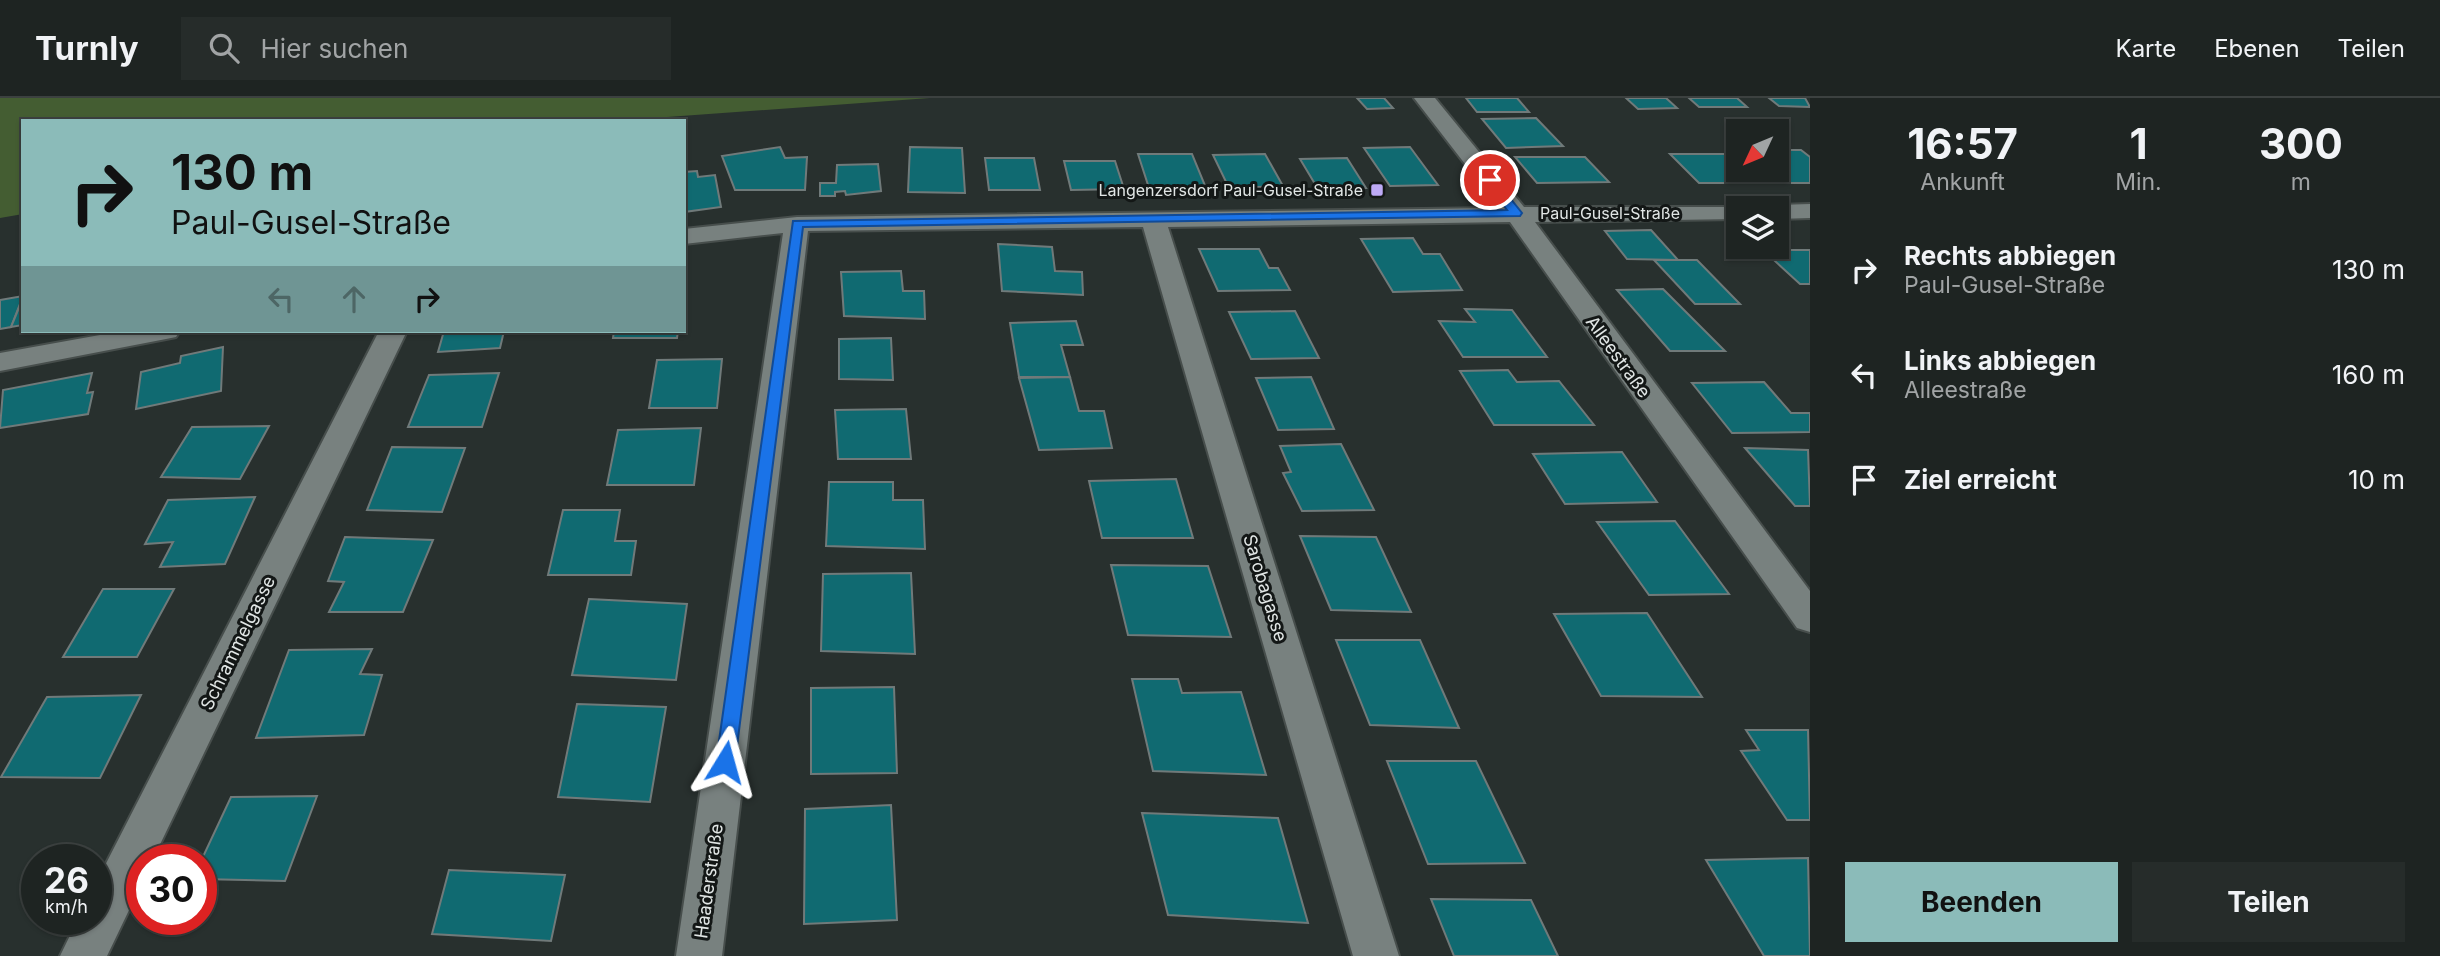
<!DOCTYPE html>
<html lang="de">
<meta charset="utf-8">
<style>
body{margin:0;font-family:Inter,sans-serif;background:#262c2a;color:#f1f3f6;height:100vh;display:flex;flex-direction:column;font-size:26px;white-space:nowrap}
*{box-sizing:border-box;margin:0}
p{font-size:23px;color:#a1a4a5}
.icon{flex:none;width:38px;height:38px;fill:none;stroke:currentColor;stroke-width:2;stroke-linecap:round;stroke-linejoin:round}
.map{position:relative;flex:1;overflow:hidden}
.drawer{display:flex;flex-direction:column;background:#1e2422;width:630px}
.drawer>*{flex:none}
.top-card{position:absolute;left:21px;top:21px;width:665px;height:214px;border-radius:0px;box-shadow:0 2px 5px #0004,0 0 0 2px #3c4140;background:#8bbbb9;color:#111;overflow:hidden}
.needle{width:46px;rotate:226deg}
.fabs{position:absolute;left:1726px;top:21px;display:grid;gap:14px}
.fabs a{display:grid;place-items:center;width:63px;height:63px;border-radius:0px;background:#1e2422;box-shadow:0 2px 5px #0004,0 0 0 2px #3c4140;font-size:35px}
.speed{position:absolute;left:21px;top:746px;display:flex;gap:14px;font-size:35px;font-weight:700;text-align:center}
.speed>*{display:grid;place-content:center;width:91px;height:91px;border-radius:50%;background:#1e2422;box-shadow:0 2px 5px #0004,0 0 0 2px #3c4140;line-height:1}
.speed small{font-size:18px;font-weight:400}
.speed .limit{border:10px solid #d22;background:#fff;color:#111}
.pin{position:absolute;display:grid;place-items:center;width:60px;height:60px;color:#fff;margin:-30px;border:4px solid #fff;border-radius:50%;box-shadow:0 2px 7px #0007}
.me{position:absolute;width:77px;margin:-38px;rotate:8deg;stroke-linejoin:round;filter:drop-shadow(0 0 5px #0008)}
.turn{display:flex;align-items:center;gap:24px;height:147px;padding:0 35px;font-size:32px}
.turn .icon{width:91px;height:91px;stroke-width:2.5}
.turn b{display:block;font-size:49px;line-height:60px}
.lanes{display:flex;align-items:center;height:66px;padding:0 35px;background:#0003;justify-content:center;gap:35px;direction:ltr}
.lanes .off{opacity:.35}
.eta{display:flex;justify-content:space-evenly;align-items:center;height:119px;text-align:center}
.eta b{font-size:42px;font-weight:700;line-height:49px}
.cta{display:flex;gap:14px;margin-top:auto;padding:14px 35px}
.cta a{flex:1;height:80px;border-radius:0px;background:#8bbbb9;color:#111;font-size:28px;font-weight:700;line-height:80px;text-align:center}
.cta a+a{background:#262c2a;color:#f1f3f6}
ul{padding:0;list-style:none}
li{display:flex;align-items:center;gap:21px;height:105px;padding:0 35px}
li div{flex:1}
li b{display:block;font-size:26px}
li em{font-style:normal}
header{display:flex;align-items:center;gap:42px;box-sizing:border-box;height:98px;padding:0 35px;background:#1e2422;border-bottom:2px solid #3c4140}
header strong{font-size:33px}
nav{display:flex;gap:38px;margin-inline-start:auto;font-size:24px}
.search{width:490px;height:63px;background:#262c2a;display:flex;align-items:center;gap:18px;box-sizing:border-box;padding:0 24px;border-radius:0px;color:#a1a4a5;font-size:26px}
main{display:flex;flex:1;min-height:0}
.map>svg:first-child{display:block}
.green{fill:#445d32}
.building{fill:#106a71;stroke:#707a7a;stroke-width:2}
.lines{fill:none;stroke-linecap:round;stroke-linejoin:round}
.street-casing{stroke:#474e4c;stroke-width:4}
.street{fill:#78817f;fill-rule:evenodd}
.route{fill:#1a73e8;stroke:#114b97;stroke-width:2}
.poi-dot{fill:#bda9f5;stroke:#131716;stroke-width:2.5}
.labels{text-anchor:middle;stroke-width:6;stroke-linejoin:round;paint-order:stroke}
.far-poi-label{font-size:16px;fill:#e1e6e5;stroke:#131716;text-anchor:end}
.far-street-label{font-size:16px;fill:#e1e6e5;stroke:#131716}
.street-label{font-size:18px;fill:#e1e6e5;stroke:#131716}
</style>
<header>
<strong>Turnly</strong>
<div class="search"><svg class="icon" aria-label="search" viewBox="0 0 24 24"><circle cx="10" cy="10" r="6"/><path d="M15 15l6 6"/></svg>Hier suchen</div>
<nav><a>Karte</a><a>Ebenen</a><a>Teilen</a></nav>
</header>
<main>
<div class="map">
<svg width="1810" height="858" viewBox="0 0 1810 858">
<rect width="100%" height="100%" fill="#28302e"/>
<!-- green -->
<path class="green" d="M 0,0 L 930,0 L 612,23 L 23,23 L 23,116 L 0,120 Z"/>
<!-- building -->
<g class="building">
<path d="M 1357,0 L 1384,0 L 1393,10 L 1367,11 Z"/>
<path d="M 1466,0 L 1517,0 L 1529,14 L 1477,14 Z"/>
<path d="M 1626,0 L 1666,0 L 1677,10 L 1638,11 Z"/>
<path d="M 1689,0 L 1737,0 L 1747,9 L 1699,9 Z"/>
<path d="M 1769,0 L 1805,0 L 1810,9 L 1779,8 Z"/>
<path d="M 1536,20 L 1563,48 L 1506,50 L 1482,21 Z"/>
<path d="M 780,49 L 785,60 L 807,59 L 805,92 L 735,92 L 722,58 Z"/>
<path d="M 910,49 L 962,50 L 965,95 L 908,94 Z"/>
<path d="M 1410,49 L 1438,87 L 1390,88 L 1364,50 Z"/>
<path d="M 1776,52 L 1801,52 L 1810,59 L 1810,85 L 1782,85 L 1768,72 L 1776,72 Z"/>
<path d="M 1138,56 L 1192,56 L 1206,90 L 1149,90 Z"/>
<path d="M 1265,56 L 1283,88 L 1229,90 L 1213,57 Z"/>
<path d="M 1670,56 L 1726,56 L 1738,67 L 1738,72 L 1743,72 L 1757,85 L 1699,85 Z"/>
<path d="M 1515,59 L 1585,59 L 1609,84 L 1537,85 Z"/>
<path d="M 985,60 L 1034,60 L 1040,92 L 989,92 Z"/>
<path d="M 1347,60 L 1366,90 L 1318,91 L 1300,61 Z"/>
<path d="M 1064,63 L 1115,63 L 1124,91 L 1071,92 Z"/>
<path d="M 878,66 L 881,93 L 846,97 L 845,93 L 835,94 L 835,98 L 820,98 L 820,85 L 836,85 L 837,67 Z"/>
<path d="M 697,73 L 698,79 L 715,77 L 721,109 L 684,114 L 684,74 Z"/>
<path d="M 1651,132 L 1678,162 L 1627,161 L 1605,133 Z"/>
<path d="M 1413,140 L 1423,156 L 1440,156 L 1462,192 L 1393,194 L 1361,141 Z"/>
<path d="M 998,146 L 1052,149 L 1055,173 L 1082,174 L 1083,197 L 1002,193 Z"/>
<path d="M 1199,151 L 1259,151 L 1269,170 L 1278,170 L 1290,192 L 1218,193 Z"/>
<path d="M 1763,152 L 1810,152 L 1810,186 L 1800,186 Z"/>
<path d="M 1654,162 L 1697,162 L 1740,206 L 1695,206 Z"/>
<path d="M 901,173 L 903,193 L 924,193 L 925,221 L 844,218 L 841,174 Z"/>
<path d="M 1663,191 L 1725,253 L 1670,253 L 1617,192 Z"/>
<path d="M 23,198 L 11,229 L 0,231 L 0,202 Z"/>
<path d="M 23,200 L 23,227 L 11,229 Z"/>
<path d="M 1465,211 L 1512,212 L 1547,259 L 1463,259 L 1439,223 L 1475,224 Z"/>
<path d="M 1295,213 L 1319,260 L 1251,261 L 1229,214 Z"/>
<path d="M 1076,223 L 1083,247 L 1061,247 L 1070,279 L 1019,279 L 1010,225 Z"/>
<path d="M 444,233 L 504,233 L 500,250 L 438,254 Z"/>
<path d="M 614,233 L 678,233 L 677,240 L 613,240 Z"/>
<path d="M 891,240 L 893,282 L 839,281 L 839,241 Z"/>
<path d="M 223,249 L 221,293 L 136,311 L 141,274 L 180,265 L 181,258 Z"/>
<path d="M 722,261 L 717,310 L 649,310 L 657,262 Z"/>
<path d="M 1508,272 L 1517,284 L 1559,283 L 1594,327 L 1494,327 L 1460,273 Z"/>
<path d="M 92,275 L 87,295 L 93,294 L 88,316 L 0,330 L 3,292 Z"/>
<path d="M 499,275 L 482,329 L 408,329 L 429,277 Z"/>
<path d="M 1070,279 L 1079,313 L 1104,313 L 1112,350 L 1039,352 L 1019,280 Z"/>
<path d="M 1311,279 L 1334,331 L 1278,332 L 1256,280 Z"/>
<path d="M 1764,284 L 1791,315 L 1810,315 L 1810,334 L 1732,335 L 1692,285 Z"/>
<path d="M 906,311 L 911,361 L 838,361 L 835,312 Z"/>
<path d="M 269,328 L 240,381 L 161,379 L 192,329 Z"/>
<path d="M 701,330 L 694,387 L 607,387 L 618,332 Z"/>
<path d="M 1341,346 L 1374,412 L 1302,413 L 1283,375 L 1291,374 L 1280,348 Z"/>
<path d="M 392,349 L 465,350 L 442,414 L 367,412 Z"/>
<path d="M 1745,350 L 1808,352 L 1810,408 L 1795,408 Z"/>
<path d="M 1622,354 L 1657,404 L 1565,406 L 1533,356 Z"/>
<path d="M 1176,381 L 1193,440 L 1102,440 L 1089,383 Z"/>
<path d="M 829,384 L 893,384 L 893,402 L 923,402 L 925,451 L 826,448 Z"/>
<path d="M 255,399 L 225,466 L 160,469 L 173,444 L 145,446 L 168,402 Z"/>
<path d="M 563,412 L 620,412 L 615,443 L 636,443 L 631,477 L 548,477 Z"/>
<path d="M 1675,423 L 1729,496 L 1649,497 L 1597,424 Z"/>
<path d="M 1300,438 L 1376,439 L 1411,514 L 1331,512 Z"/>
<path d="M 345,439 L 433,442 L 403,514 L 329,514 L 344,484 L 328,483 Z"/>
<path d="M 1111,467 L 1208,468 L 1231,539 L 1128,537 Z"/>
<path d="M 911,475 L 915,556 L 821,553 L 823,476 Z"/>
<path d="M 103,491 L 174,491 L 137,559 L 63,559 Z"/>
<path d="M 589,501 L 687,506 L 676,582 L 572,577 Z"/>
<path d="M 1647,515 L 1702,599 L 1601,598 L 1554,516 Z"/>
<path d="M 1336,542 L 1420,542 L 1459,630 L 1370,627 Z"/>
<path d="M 372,551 L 360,576 L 382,577 L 364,637 L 256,640 L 289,552 Z"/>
<path d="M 1132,581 L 1178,581 L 1182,595 L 1241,594 L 1266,677 L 1153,673 Z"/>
<path d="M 894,589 L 897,675 L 811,676 L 811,590 Z"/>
<path d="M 141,597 L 100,680 L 1,679 L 47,599 Z"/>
<path d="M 577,606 L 666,609 L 650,704 L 558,699 Z"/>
<path d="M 1746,632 L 1808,632 L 1810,722 L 1787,722 L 1741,653 L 1759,652 Z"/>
<path d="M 1387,663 L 1476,663 L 1525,765 L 1428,766 Z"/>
<path d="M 317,698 L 285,783 L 201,781 L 201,763 L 231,699 Z"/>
<path d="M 891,707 L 897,822 L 804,826 L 805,711 Z"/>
<path d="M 1142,715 L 1278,720 L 1308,825 L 1168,817 Z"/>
<path d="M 1808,760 L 1810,858 L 1764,858 L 1706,762 Z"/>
<path d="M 449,772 L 565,777 L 551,843 L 432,836 Z"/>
<path d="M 1431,801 L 1531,802 L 1558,858 L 1454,858 Z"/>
</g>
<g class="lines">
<!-- street casing -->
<g class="street-casing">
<g id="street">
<path d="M 1414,0 L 1435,0 L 1524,109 L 1747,109 L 1738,110 L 1738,121 L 1535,124 L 1810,493 L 1810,534 L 1797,530 L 1510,124 L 1168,129 L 1399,858 L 1353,858 L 1143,129 L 808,133 L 722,858 L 676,858 L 783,135 L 684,146 L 684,131 L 797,119 L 1499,110 Z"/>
<path d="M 1810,106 L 1810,120 L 1776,121 L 1776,110 L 1766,110 L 1776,107 Z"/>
<path d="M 122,233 L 180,233 L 176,239 L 166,241 L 0,273 L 0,255 Z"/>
<path d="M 379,233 L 407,233 L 153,761 L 142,761 L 142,785 L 107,858 L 60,858 L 78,821 L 96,821 L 96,785 Z"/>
</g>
</g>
<!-- street -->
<use href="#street" class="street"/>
</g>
<!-- route -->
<path class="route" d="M 1486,80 L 1494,80 L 1522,115 L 1520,118 L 803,129 L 735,664 L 732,670 L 725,672 L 718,670 L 716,664 L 793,123 L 1507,112 L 1484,82 Z"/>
<!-- markers -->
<rect class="poi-dot" x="1370" y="85" width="14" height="14" rx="3.5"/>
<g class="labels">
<!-- far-poi labels -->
<g class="far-poi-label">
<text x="1363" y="98">Langenzersdorf Paul-Gusel-Straße</text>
</g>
<!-- far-street labels -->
<g class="far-street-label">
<text x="1610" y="121">Paul-Gusel-Straße</text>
</g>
<!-- street labels -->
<g class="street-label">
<text transform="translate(1618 259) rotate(54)" y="6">Alleestraße</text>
<text transform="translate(1265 490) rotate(73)" y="6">Sarobagasse</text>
<text transform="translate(238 545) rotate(-64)" y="6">Schrammelgasse</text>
<text transform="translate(709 783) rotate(-82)" y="6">Haaderstraße</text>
</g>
</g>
</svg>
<div class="fabs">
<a><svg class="needle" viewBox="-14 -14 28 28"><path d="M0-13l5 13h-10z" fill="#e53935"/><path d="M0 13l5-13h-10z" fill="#a1a4a5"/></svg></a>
<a><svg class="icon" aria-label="layers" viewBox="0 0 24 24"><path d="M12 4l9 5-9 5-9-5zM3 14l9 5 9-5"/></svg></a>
</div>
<div class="speed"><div>26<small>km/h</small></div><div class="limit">30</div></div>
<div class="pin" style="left:1490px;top:82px;background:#d93025"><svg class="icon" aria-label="arrive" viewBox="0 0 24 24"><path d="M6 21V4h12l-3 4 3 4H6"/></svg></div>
<svg class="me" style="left:725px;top:664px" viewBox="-20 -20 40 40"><path d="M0-17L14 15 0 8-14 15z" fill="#1a73e8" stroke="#fff" stroke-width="4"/></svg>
<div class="top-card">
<div class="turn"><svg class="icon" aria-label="right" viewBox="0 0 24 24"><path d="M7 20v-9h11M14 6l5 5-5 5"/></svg><div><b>130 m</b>Paul-Gusel-Straße</div></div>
<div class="lanes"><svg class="icon off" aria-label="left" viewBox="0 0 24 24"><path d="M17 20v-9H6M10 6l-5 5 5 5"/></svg><svg class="icon off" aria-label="ahead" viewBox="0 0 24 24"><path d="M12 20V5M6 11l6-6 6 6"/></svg><svg class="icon" aria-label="right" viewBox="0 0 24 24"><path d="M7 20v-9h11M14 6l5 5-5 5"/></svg></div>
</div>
</div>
<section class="drawer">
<div class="eta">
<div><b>16:57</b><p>Ankunft</p></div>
<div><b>1</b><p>Min.</p></div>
<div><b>300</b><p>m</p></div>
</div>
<ul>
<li><svg class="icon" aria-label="right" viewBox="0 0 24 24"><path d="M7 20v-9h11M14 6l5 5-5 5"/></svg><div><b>Rechts abbiegen</b><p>Paul-Gusel-Straße</p></div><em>130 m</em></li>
<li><svg class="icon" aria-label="left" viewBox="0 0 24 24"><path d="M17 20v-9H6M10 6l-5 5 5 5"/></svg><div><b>Links abbiegen</b><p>Alleestraße</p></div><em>160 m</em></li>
<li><svg class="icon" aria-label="arrive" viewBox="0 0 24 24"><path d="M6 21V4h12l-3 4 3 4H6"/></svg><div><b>Ziel erreicht</b></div><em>10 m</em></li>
</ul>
<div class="cta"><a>Beenden</a><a>Teilen</a></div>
</section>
</main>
